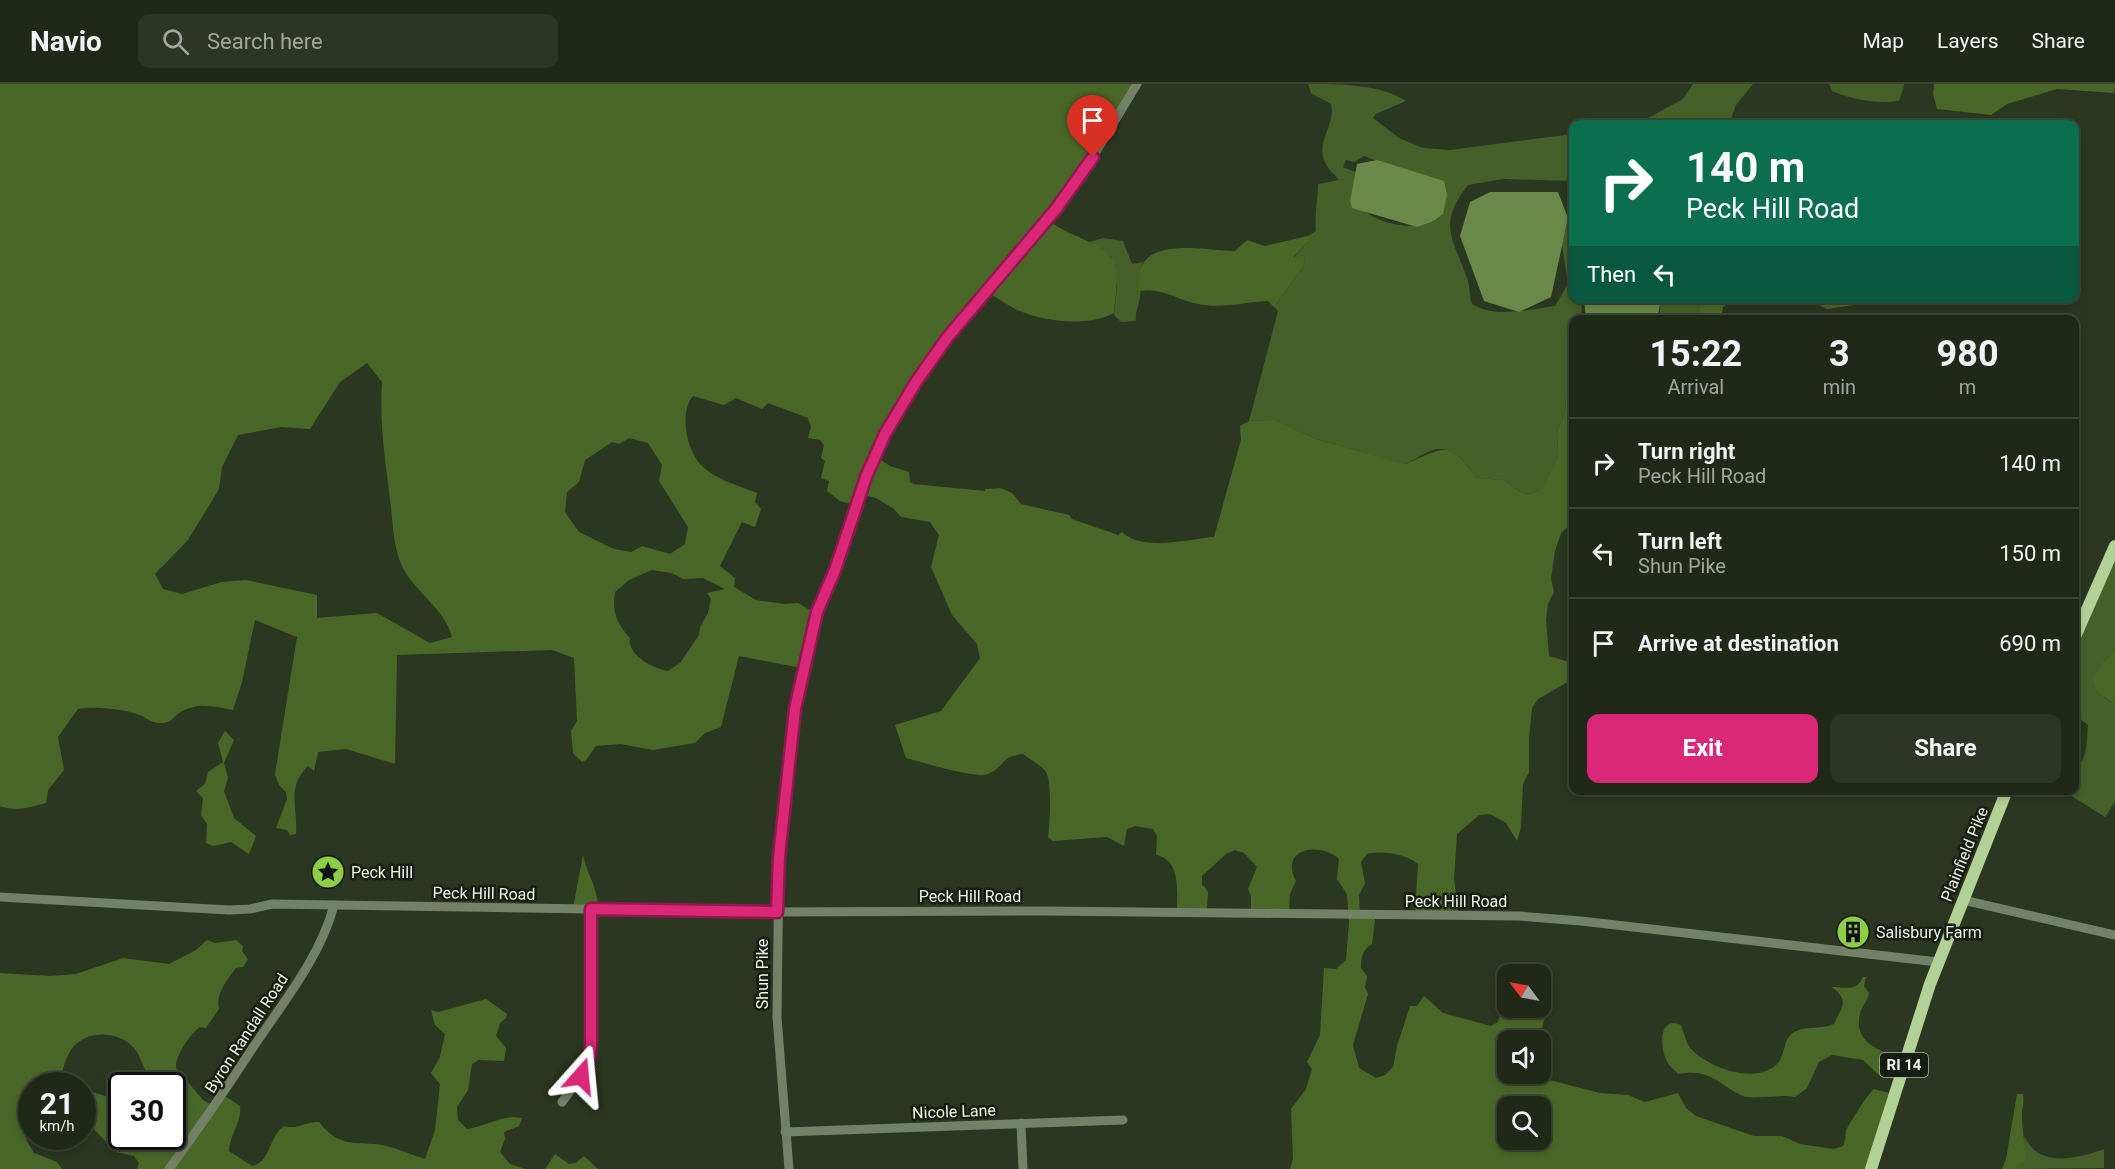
<!DOCTYPE html>
<style>
body{margin:0;font-family:Roboto,sans-serif;background:#2d3525;color:#f1f3f6;height:100vh;display:flex;flex-direction:column;font-size:22px;white-space:nowrap}
*{box-sizing:border-box;margin:0}
p{font-size:20px;color:#a2a6a2}
.icon{flex:none;width:33px;height:33px;fill:none;stroke:currentColor;stroke-width:2;stroke-linecap:round;stroke-linejoin:round}
.map{position:relative;flex:1;overflow:hidden}
.side{position:absolute;left:1569px;top:231px;width:510px;height:480px;display:flex;flex-direction:column;background:#202918;border-radius:12px;box-shadow:0 3px 9px #0003,0 0 0 2px #3d4537}
.side>*{flex:none}
.guide{position:absolute;left:1569px;top:36px;width:510px;height:183px;border-radius:12px;box-shadow:0 3px 9px #0003,0 0 0 2px #3d4537;background:#0b6e4f;color:#fff;overflow:hidden}
.needle{width:39px;rotate:302deg}
.fabs{position:absolute;left:1497px;top:880px;display:grid;gap:12px}
.fabs a{display:grid;place-items:center;width:54px;height:54px;border-radius:12px;background:#202918;box-shadow:0 3px 9px #0003,0 0 0 2px #3d4537;font-size:30px}
.speed{position:absolute;left:18px;top:988px;display:flex;gap:12px;font-size:30px;font-weight:700;text-align:center}
.speed>*{display:grid;place-content:center;width:78px;height:78px;border-radius:50%;background:#202918;box-shadow:0 3px 9px #0003,0 0 0 2px #3d4537;line-height:1}
.speed small{font-size:15px;font-weight:400}
.speed .limit{border:3px solid #111;border-radius:9px;background:#fff;color:#111}
.pin{position:absolute;display:grid;place-items:center;width:51px;height:51px;color:#fff;margin:-62px -26px;border-radius:50% 50% 50% 0;rotate:-45deg;box-shadow:0 0 6px #0007}
.pin .icon{rotate:45deg}
.me{position:absolute;width:66px;margin:-33px;rotate:18deg;stroke-linejoin:round;filter:drop-shadow(0 0 4px #0008)}
.turn{display:flex;align-items:center;gap:21px;height:126px;padding:0 18px;font-size:27px}
.turn .icon{width:78px;height:78px;stroke-width:2.5}
.turn b{display:block;font-size:42px;line-height:51px}
.then{display:flex;align-items:center;height:57px;padding:0 18px;background:#0003;gap:12px;font-size:22px}
.eta{display:flex;justify-content:space-evenly;align-items:center;height:102px;text-align:center}
.eta b{font-size:36px;font-weight:700;line-height:42px}
.primary-button{display:flex;gap:12px;margin-top:auto;padding:12px 18px}
.primary-button a{flex:1;height:69px;border-radius:12px;background:#db2777;color:#fff;font-size:24px;font-weight:700;line-height:69px;text-align:center}
.primary-button a+a{background:#2d3525;color:#f1f3f6}
ul{padding:0;list-style:none}
li{display:flex;align-items:center;gap:18px;height:90px;padding:0 18px;border-top:2px solid #3d4537}
li div{flex:1}
li b{display:block;font-size:22px}
li em{font-style:normal}
header{display:flex;align-items:center;gap:36px;box-sizing:border-box;height:84px;padding:0 30px;background:#202918;border-bottom:2px solid #3d4537}
header strong{font-size:28px}
nav{display:flex;gap:33px;margin-inline-start:auto;font-size:21px}
.search{width:420px;height:54px;background:#2d3525;display:flex;align-items:center;gap:15px;box-sizing:border-box;padding:0 21px;border-radius:12px;color:#a2a6a2;font-size:22px}
.map>svg:first-child{display:block}
.green{fill:#456029;fill-rule:evenodd}
.forest{fill:#496828;fill-rule:evenodd}
.water{fill:#698a49}
.lines{fill:none;stroke-linecap:round;stroke-linejoin:round}
.minor{stroke:#738266;stroke-width:9}
.major{stroke:#b2d197;stroke-width:12}
.route-casing{stroke:#8e194d;stroke-width:15}
.route{stroke:#db2777;stroke-width:10}
.labels{text-anchor:middle;stroke-width:5;stroke-linejoin:round;paint-order:stroke}
.shield{fill:#171d12;stroke:#adb4a7;stroke-width:1.5}
.shield-label{font-size:15px;font-weight:bold;fill:#edf5e7}
.street-label{font-size:16px;fill:#edf5e7;stroke:#171d12}
.poi-label{font-size:16px;fill:#edf5e7;stroke:#171d12;text-anchor:start}
</style>
<header>
<strong>Navio</strong>
<div class="search"><svg class="icon" aria-label="search" viewBox="0 0 24 24"><circle cx="10" cy="10" r="6"/><path d="M15 15l6 6"/></svg>Search here</div>
<nav><a>Map</a><a>Layers</a><a>Share</a></nav>
</header>
<div class="map">
<svg width="2115" height="1085" viewBox="0 0 2115 1085">
<rect width="100%" height="100%" fill="#2b3720"/>
<!-- green -->
<g class="green">
<path d="M 1308,0 C 1341,0 1380,0 1406,17 L 1376,30 L 1373,34 L 1399,54 L 1423,64 L 1450,66 L 1573,50 L 1573,97 L 1504,95 L 1468,101 C 1436,142 1454,155 1468,197 C 1470,204 1469,212 1472,220 C 1496,235 1529,225 1555,222 L 1568,200 L 1562,161 L 1573,113 L 1574,214 L 1582,215 L 1581,235 L 1574,236 L 1573,307 L 1566,315 L 1565,328 L 1557,348 L 1558,372 L 1542,404 L 1532,410 L 1521,409 L 1505,396 L 1477,394 C 1467,380 1451,358 1430,367 C 1421,371 1413,377 1404,380 L 1316,355 L 1275,336 L 1249,337 L 1278,227 L 1274,223 L 1304,181 L 1305,171 L 1292,176 L 1308,157 L 1308,152 L 1316,147 C 1314,131 1318,116 1318,100 L 1339,96 C 1334,90 1326,83 1324,76 C 1317,55 1336,40 1331,20 L 1311,9 ZM 1364,72 L 1382,79 L 1443,122 L 1433,138 C 1413,146 1379,141 1363,125 C 1359,121 1356,114 1353,109 L 1355,88 L 1343,83 L 1346,76 L 1354,78 Z"/>
<path d="M 1693,0 L 1753,0 L 1736,21 L 1729,40 L 1637,40 L 1683,15 Z"/>
<path d="M 1829,0 L 1904,0 L 1904,2 L 1899,17 C 1875,20 1854,16 1832,7 Z"/>
<path d="M 1103,154 L 1123,157 L 1132,180 L 1143,178 C 1137,191 1142,199 1140,212 C 1139,222 1135,227 1136,237 L 1121,238 L 1114,231 L 1117,202 L 1111,173 L 1089,158 Z"/>
<path d="M 1661,215 L 1704,215 L 1694,235 L 1659,236 Z"/>
<path d="M 2115,468 L 2115,567 L 2104,577 L 2104,613 L 2115,621 L 2115,718 L 2105,733 L 2070,711 L 2069,707 L 2074,706 L 2075,686 C 2087,677 2087,656 2088,641 L 2075,631 L 2075,560 Z"/>
<path d="M 2025,1053 C 2039,1085 2080,1074 2104,1065 L 2104,1084 L 2014,1085 Z"/>
</g>
<!-- forest -->
<g class="forest">
<path d="M 0,0 L 1136,0 L 1048,135 C 1066,154 1112,157 1116,187 C 1118,201 1115,215 1114,229 C 1089,243 1045,238 1020,227 C 1008,222 998,214 987,208 L 945,255 L 875,372 L 890,382 L 909,388 L 910,398 L 914,400 L 985,407 L 985,405 L 1001,404 L 1012,409 L 1021,420 L 1069,431 L 1072,435 L 1118,451 L 1122,448 C 1143,468 1187,455 1214,453 L 1241,356 L 1240,342 L 1249,337 L 1275,336 L 1316,355 L 1405,380 C 1445,364 1447,354 1477,394 L 1505,396 L 1521,409 L 1532,410 L 1542,404 L 1558,372 L 1557,348 L 1565,328 L 1566,315 L 1573,307 L 1573,438 L 1561,449 L 1555,467 L 1551,494 L 1554,508 L 1548,520 L 1546,535 L 1549,572 L 1573,579 L 1573,595 L 1538,615 L 1532,624 L 1529,655 L 1529,688 L 1523,700 L 1521,743 L 1517,757 L 1506,739 L 1490,730 L 1479,731 L 1457,750 L 1454,795 L 1459,831 L 1415,829 L 1418,780 C 1407,770 1381,766 1367,770 L 1361,778 L 1365,799 L 1359,811 L 1360,830 L 1375,835 L 1372,860 C 1362,866 1361,873 1361,884 L 1367,892 L 1365,903 L 1368,910 L 1353,961 L 1359,984 L 1376,994 L 1385,991 L 1393,983 L 1397,962 L 1410,922 L 1417,922 L 1424,912 L 1443,929 L 1491,942 L 1498,938 L 1502,924 L 1540,924 L 1541,913 L 1550,911 C 1545,935 1530,976 1549,996 L 1600,1009 L 1628,1011 L 1645,1018 L 1678,1009 L 1686,1024 L 1696,1032 L 1754,1052 L 1782,1052 L 1800,1060 L 1834,1065 L 1843,1062 C 1846,1056 1845,1053 1846,1047 C 1847,1043 1870,1007 1874,1005 L 1896,1011 L 1873,1085 L 1290,1085 L 1293,1075 L 1291,1025 L 1306,1005 L 1312,985 L 1307,978 L 1320,951 L 1324,884 L 1336,885 L 1346,876 L 1349,838 L 1347,810 L 1337,795 L 1339,775 C 1319,757 1279,765 1296,797 L 1290,810 L 1289,829 L 1251,829 L 1251,812 L 1248,805 L 1257,783 L 1244,769 L 1235,766 L 1226,770 L 1202,792 L 1202,800 L 1208,808 L 1207,826 L 1177,827 C 1177,806 1181,776 1156,771 L 1157,752 L 1153,745 L 1135,742 L 1127,745 L 1124,762 L 1107,753 L 1053,757 L 1048,753 C 1050,740 1052,698 1046,688 C 1041,681 1029,675 1023,670 C 1000,672 1006,682 988,690 C 976,695 922,678 906,674 L 895,641 L 941,627 L 980,574 L 977,560 L 952,531 L 931,483 L 939,451 L 930,438 L 901,433 L 894,425 L 876,414 L 861,410 L 854,421 L 840,417 L 827,407 L 829,397 L 821,394 L 825,377 L 821,374 L 824,361 L 820,356 L 808,354 L 811,343 L 808,334 L 768,319 L 762,325 L 736,314 L 724,321 L 693,312 C 679,328 686,367 702,382 C 717,396 739,402 757,409 L 755,418 L 761,425 L 755,443 L 742,438 L 720,482 L 735,494 L 734,503 L 756,516 L 784,520 L 798,519 L 815,529 L 802,584 L 739,572 L 721,643 L 705,649 L 695,659 L 653,666 L 621,660 L 596,662 L 586,676 L 582,678 L 573,669 L 571,647 L 577,637 L 574,574 L 552,566 L 397,571 L 395,680 L 346,665 L 318,668 L 314,687 L 308,682 C 286,703 298,724 296,750 L 290,751 L 287,746 L 276,744 L 287,715 L 286,708 L 279,701 L 275,690 L 297,553 L 255,536 L 242,598 L 233,626 C 216,623 199,617 181,628 C 173,632 172,639 162,639 C 151,640 146,633 137,630 C 124,625 90,622 78,625 L 58,653 L 64,686 L 48,706 L 46,719 C 31,723 15,728 0,722 ZM 367,279 L 382,298 C 379,341 386,381 391,423 C 393,442 394,469 404,486 C 418,510 445,526 452,553 L 430,559 L 377,529 L 317,534 L 317,511 L 246,496 L 222,498 L 182,510 L 163,505 L 155,490 L 188,456 L 219,405 L 222,383 L 238,351 L 281,343 L 310,345 L 340,298 ZM 629,354 L 648,359 L 662,381 L 659,397 L 688,443 L 685,460 L 670,470 L 642,462 L 631,468 L 614,465 L 579,448 L 565,428 L 567,408 L 579,398 L 585,376 L 612,358 L 619,360 ZM 652,486 L 672,489 L 683,495 L 703,494 L 725,505 L 707,509 L 711,515 L 708,529 L 700,543 L 699,551 L 680,579 L 668,587 C 654,584 635,576 630,560 C 628,553 633,557 628,552 C 616,537 612,527 615,508 L 629,496 ZM 1508,957 L 1540,957 L 1540,990 L 1508,990 ZM 1508,1023 L 1540,1023 L 1540,1056 L 1508,1056 Z"/>
<path d="M 1934,0 L 2115,0 L 2114,9 L 2057,5 L 2007,20 L 1991,31 L 1937,25 L 1933,10 Z"/>
<path d="M 1308,152 L 1308,157 L 1293,174 L 1305,171 L 1304,181 L 1274,223 L 1268,217 C 1245,218 1221,225 1198,220 C 1177,216 1162,203 1139,207 C 1131,149 1199,166 1235,167 L 1247,156 L 1265,162 Z"/>
<path d="M 1704,215 L 1704,214 L 1748,215 L 1730,218 L 1723,223 L 1721,235 L 1694,235 Z"/>
<path d="M 1806,215 L 1908,215 L 1898,220 L 1881,217 L 1827,225 Z"/>
<path d="M 2115,567 L 2115,621 L 2097,607 L 2093,594 L 2104,577 Z"/>
<path d="M 225,647 L 234,656 L 224,679 L 228,694 L 224,707 L 234,734 L 256,752 L 249,770 L 231,758 L 213,762 L 206,759 L 207,740 L 201,731 L 203,714 L 196,707 L 205,700 L 208,688 L 223,678 L 218,659 Z"/>
<path d="M 583,771 C 588,793 597,801 598,823 L 573,824 Z"/>
<path d="M 207,856 L 215,859 L 236,856 L 243,862 L 242,867 L 248,875 L 243,883 L 236,884 C 227,896 215,910 219,925 L 206,944 L 200,943 C 190,950 175,972 176,984 L 203,1016 L 216,1023 L 225,1012 L 240,1022 C 242,1039 230,1049 229,1067 L 252,1082 C 271,1078 269,1052 284,1042 C 298,1046 305,1038 319,1038 C 338,1061 347,1058 374,1060 C 390,1061 409,1070 425,1075 L 435,1046 L 440,1000 L 431,989 L 440,973 L 445,950 L 435,941 L 431,926 L 438,928 L 486,915 L 507,930 L 506,934 L 500,939 L 496,952 L 506,964 L 504,977 L 479,976 L 472,980 L 468,1006 L 457,1023 L 458,1036 L 467,1045 C 486,1042 503,1030 522,1034 L 519,1042 L 504,1048 L 505,1055 L 500,1068 L 510,1080 L 526,1085 L 137,1085 L 139,1079 L 134,1072 L 116,1068 L 83,1034 L 83,1005 L 108,1013 L 114,1030 L 121,1038 L 122,1053 L 172,1053 L 172,1002 L 169,1002 L 161,991 L 146,987 C 141,979 140,970 133,963 C 118,947 89,946 74,962 C 66,971 63,984 61,996 L 73,1002 L 32,1002 L 31,1033 L 26,1055 L 34,1069 L 57,1078 L 62,1085 L 0,1085 L 0,889 L 50,892 L 76,890 L 123,874 L 169,880 L 196,866 Z"/>
<path d="M 1863,893 L 1866,893 L 1864,902 L 1869,909 C 1868,917 1862,921 1860,930 C 1852,961 1885,968 1907,977 L 1902,996 L 1879,991 L 1863,976 L 1832,971 L 1819,978 L 1807,1004 L 1795,1013 C 1781,1010 1751,1016 1743,1012 C 1718,1001 1712,984 1678,990 C 1675,986 1670,983 1668,979 C 1660,967 1657,931 1681,941 C 1684,949 1686,960 1692,966 C 1710,984 1755,1001 1777,980 C 1786,972 1782,955 1794,948 C 1807,941 1821,946 1834,940 C 1842,922 1850,917 1832,903 C 1845,903 1857,908 1863,893 Z"/>
<path d="M 2017,1010 L 2023,1010 C 2025,1019 2021,1025 2022,1034 C 2022,1049 2026,1062 2026,1077 L 2017,1080 L 2014,1085 L 2002,1085 L 2006,1075 Z"/>
<path d="M 555,1070 L 569,1080 L 576,1079 L 584,1072 L 598,1085 L 545,1085 Z"/>
</g>
<!-- water -->
<g class="water">
<path d="M 1377,76 L 1444,97 L 1447,111 L 1443,130 L 1432,138 L 1417,143 L 1352,124 L 1350,117 L 1357,80 Z"/>
<path d="M 1490,108 L 1558,108 L 1568,134 L 1551,213 L 1519,228 L 1484,217 L 1460,152 L 1470,118 Z"/>
<path d="M 1584,215 L 1584,214 L 1661,215 L 1657,236 L 1586,235 Z"/>
</g>
<g class="lines">
<!-- minor -->
<g class="minor">
<path d="M 0,813 L 229,826 L 250,825 L 272,820 L 777,828 L 1047,827 L 1519,832 L 1581,837 L 1938,878"/>
<path d="M 1963,816 L 2115,851"/>
<path d="M 562,1018 L 581,992 L 590,972 L 591,825"/>
<path d="M 1021,1039 L 1023,1085"/>
<path d="M 785,1048 L 1123,1036"/>
<path d="M 169,1085 C 197,1047 224,1008 250,968 C 280,922 320,875 334,821"/>
<path d="M 789,1085 L 777,933 L 779,773 L 795,625 L 817,528 L 835,486 L 865,393 L 885,350 L 916,298 L 947,254 L 1082,91 L 1137,0"/>
</g>
<!-- major -->
<g class="major">
<path d="M 2074,555 L 2115,462"/>
<path d="M 1871,1085 L 1930,900 L 2007,706"/>
</g>
</g>
<g class="lines">
<!-- route casing -->
<g class="route-casing">
<path id="route" d="M 581,992 L 590,972 L 591,959 L 591,825 L 777,828 L 779,773 L 795,625 L 817,528 L 835,486 L 866,393 L 885,350 L 916,298 L 947,254 L 1056,125 L 1093,73"/>
</g>
<!-- route -->
<use href="#route" class="route"/>
</g>
<!-- icons -->
<defs>
<g id="sight-disc" transform="scale(1.725)"><circle r="9.5" fill="#8dce44" stroke="#171d12"/><path d="M0-6L1.8-2.2L6-1.7L2.9 1.2L3.7 5.4L0 3.3L-3.7 5.4L-2.9 1.2L-6-1.7L-1.8-2.2Z" fill="#111"/></g>
<g id="building-disc" transform="scale(1.725)"><circle r="9.5" fill="#8dce44" stroke="#171d12"/><path d="M-4-6H4V6H1V3H-1V6H-4ZM-2.5-4.3h1.7v1.8h-1.7ZM.8-4.3h1.7v1.8H.8ZM-2.5-1h1.7V.8h-1.7ZM.8-1h1.7V.8H.8Z" fill="#111"/></g>
</defs>
<g fill-rule="evenodd">
<use href="#sight-disc" x="328" y="788"/>
<use href="#building-disc" x="1853" y="848"/>
</g>
<g class="labels">
<!-- shield labels -->
<rect class="shield" x="1880" y="969" width="48" height="24" rx="4.5"/>
<g class="shield-label">
<text x="1904" y="986">RI 14</text>
</g>
<!-- street labels -->
<g class="street-label">
<text transform="translate(1964 770) rotate(-68)" y="6">Plainfield Pike</text>
<text transform="translate(484 809) rotate(1)" y="6">Peck Hill Road</text>
<text x="970" y="818">Peck Hill Road</text>
<text x="1456" y="823">Peck Hill Road</text>
<text transform="translate(762 890) rotate(-90)" y="6">Shun Pike</text>
<text transform="translate(246 949) rotate(-57)" y="6">Byron Randall Road</text>
<text transform="translate(954 1027) rotate(-2)" y="6">Nicole Lane</text>
</g>
<!-- poi labels -->
<g class="poi-label">
<text x="351" y="794">Peck Hill</text>
<text x="1876" y="854">Salisbury Farm</text>
</g>
</g>
</svg>
<div class="fabs">
<a><svg class="needle" viewBox="-14 -14 28 28"><path d="M0-13l5 13h-10z" fill="#e53935"/><path d="M0 13l5-13h-10z" fill="#a2a6a2"/></svg></a>
<a><svg class="icon" aria-label="sound" viewBox="0 0 24 24"><path d="M4 9h4l5-4v14l-5-4H4zM17 9q2 3 0 6"/></svg></a>
<a><svg class="icon" aria-label="search" viewBox="0 0 24 24"><circle cx="10" cy="10" r="6"/><path d="M15 15l6 6"/></svg></a>
</div>
<div class="speed"><div>21<small>km/h</small></div><div class="limit">30</div></div>
<div class="pin" style="left:1093px;top:73px;background:#d93025"><svg class="icon" aria-label="arrive" viewBox="0 0 24 24"><path d="M6 21V4h12l-3 4 3 4H6"/></svg></div>
<svg class="me" style="left:581px;top:992px" viewBox="-20 -20 40 40"><path d="M0-17L14 15 0 8-14 15z" fill="#db2777" stroke="#fff" stroke-width="4"/></svg>
<div class="guide">
<div class="turn"><svg class="icon" aria-label="right" viewBox="0 0 24 24"><path d="M7 20v-9h11M14 6l5 5-5 5"/></svg><div><b>140 m</b>Peck Hill Road</div></div>
<div class="then">Then<svg class="icon" aria-label="left" viewBox="0 0 24 24"><path d="M17 20v-9H6M10 6l-5 5 5 5"/></svg></div>
</div>
<section class="side">
<div class="eta">
<div><b>15:22</b><p>Arrival</p></div>
<div><b>3</b><p>min</p></div>
<div><b>980</b><p>m</p></div>
</div>
<ul>
<li><svg class="icon" aria-label="right" viewBox="0 0 24 24"><path d="M7 20v-9h11M14 6l5 5-5 5"/></svg><div><b>Turn right</b><p>Peck Hill Road</p></div><em>140 m</em></li>
<li><svg class="icon" aria-label="left" viewBox="0 0 24 24"><path d="M17 20v-9H6M10 6l-5 5 5 5"/></svg><div><b>Turn left</b><p>Shun Pike</p></div><em>150 m</em></li>
<li><svg class="icon" aria-label="arrive" viewBox="0 0 24 24"><path d="M6 21V4h12l-3 4 3 4H6"/></svg><div><b>Arrive at destination</b></div><em>690 m</em></li>
</ul>
<div class="primary-button"><a>Exit</a><a>Share</a></div>
</section>
</div>
